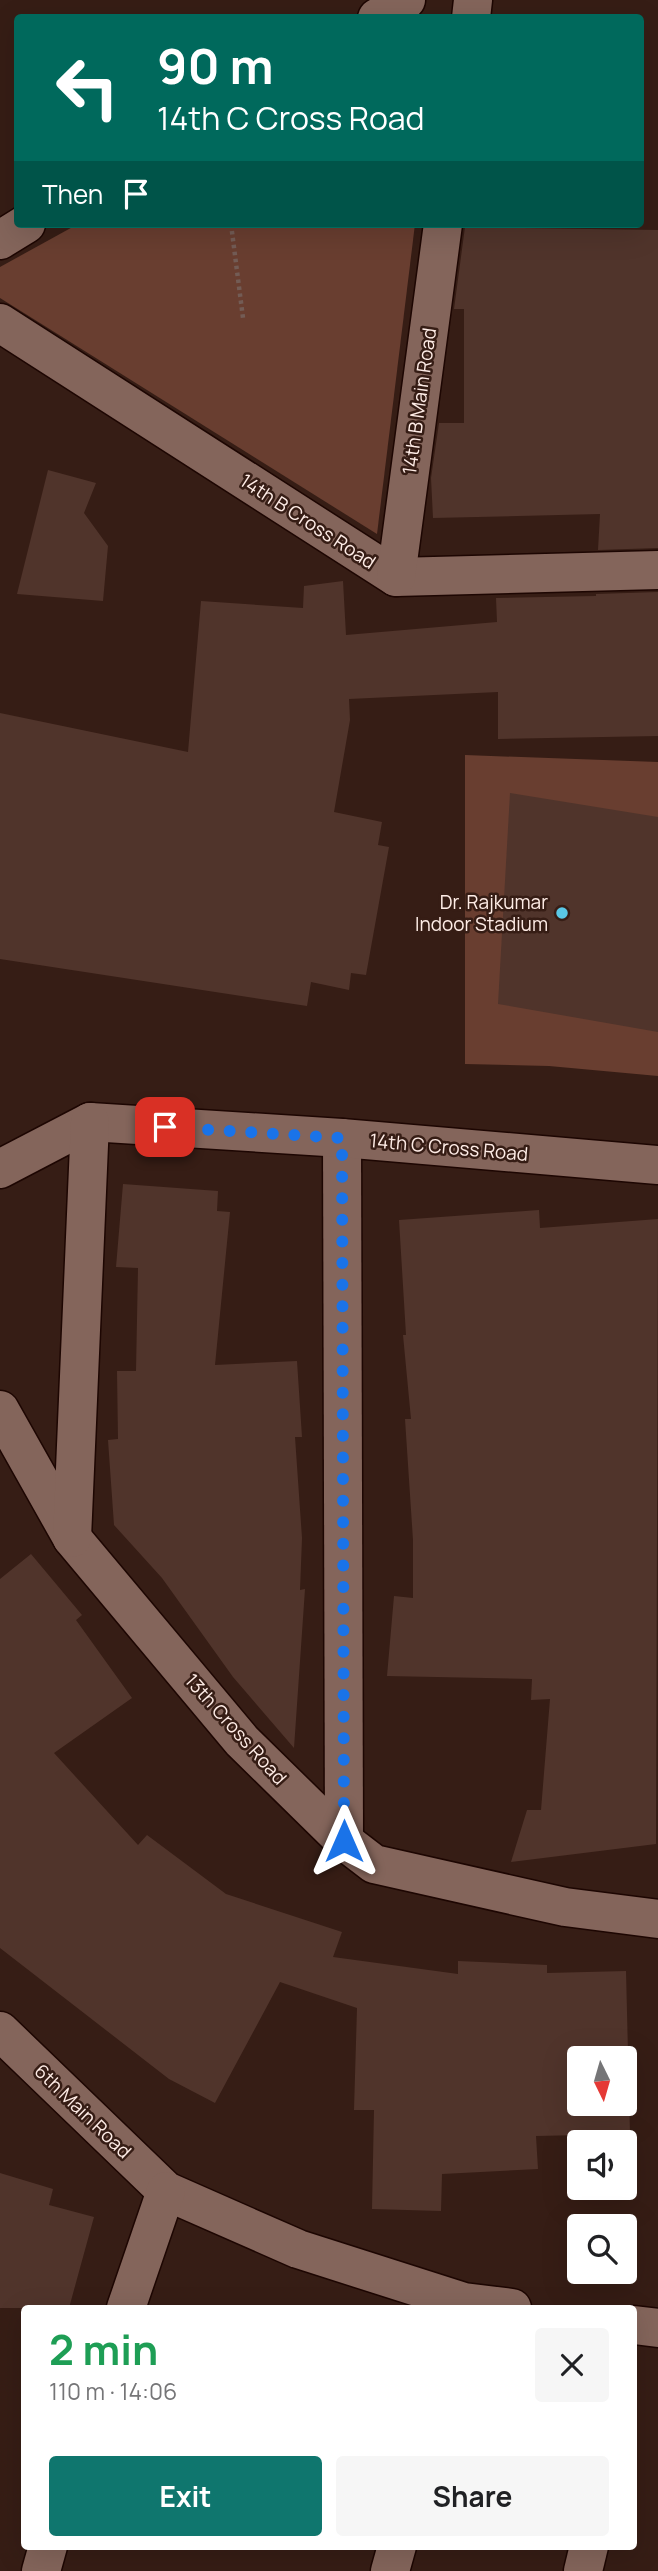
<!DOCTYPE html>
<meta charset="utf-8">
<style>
body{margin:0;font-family:Manrope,sans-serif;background:#f6f6f6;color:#202124;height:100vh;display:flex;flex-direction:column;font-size:26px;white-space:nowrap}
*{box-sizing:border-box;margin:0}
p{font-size:23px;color:#757577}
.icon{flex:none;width:38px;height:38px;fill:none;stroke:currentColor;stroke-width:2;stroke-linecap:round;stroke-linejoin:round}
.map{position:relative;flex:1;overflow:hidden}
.sheet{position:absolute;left:21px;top:2305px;width:616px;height:245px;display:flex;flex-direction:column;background:#fff;border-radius:7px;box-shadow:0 7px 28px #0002}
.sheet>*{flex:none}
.banner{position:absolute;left:14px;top:14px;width:630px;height:214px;border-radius:7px;box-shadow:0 7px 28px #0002;background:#00695c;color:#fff;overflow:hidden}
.needle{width:46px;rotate:175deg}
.fabs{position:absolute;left:567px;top:2046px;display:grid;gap:14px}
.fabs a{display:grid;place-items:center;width:70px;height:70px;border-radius:7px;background:#fff;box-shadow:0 7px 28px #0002;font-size:35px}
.pin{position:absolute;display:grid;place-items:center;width:60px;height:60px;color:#fff;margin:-30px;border-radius:14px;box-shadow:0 4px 10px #0006}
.me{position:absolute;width:77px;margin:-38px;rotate:0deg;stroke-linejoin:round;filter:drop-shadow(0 0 5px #0008)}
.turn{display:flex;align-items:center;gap:24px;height:147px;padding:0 28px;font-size:32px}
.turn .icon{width:91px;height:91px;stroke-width:2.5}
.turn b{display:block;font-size:49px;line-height:60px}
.then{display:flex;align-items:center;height:66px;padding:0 28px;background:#0003;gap:14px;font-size:26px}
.round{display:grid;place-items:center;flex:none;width:74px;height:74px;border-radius:7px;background:#f6f6f6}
.head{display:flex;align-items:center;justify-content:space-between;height:119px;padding:0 28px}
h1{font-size:42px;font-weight:700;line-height:52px;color:#1e9e55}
.button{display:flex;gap:14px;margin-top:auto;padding:14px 28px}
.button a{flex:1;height:80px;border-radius:7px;background:#0f766e;color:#fff;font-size:28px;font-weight:700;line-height:80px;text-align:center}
.button a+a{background:#f6f6f6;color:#202124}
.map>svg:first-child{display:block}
.green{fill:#693e30}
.building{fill:#50342b;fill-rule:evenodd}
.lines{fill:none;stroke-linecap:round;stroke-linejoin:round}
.minor-casing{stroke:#1d0602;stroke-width:41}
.path{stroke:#735c55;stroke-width:4.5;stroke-dasharray:3.5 3.5;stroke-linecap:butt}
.minor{stroke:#84655b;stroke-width:38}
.route{stroke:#1a73e8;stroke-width:12;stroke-dasharray:0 21.6}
.poi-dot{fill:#5ac8e6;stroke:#361d15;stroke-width:2.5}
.labels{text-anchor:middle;stroke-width:5;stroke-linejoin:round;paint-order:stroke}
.street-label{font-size:19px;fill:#feece6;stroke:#361d15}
.poi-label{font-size:19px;fill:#feece6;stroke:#361d15;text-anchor:end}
</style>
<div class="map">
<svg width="658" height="2571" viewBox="0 0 658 2571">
<rect width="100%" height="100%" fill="#361d15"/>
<!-- green -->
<g class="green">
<path d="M 78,224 L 415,224 L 377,534 L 0,298 L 0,267 Z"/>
<path d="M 465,755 L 658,762 L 658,1076 L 549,1066 L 465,1064 Z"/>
</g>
<!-- building -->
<g class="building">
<path d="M 465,227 L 658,230 L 658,548 L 598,550 L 600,514 L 433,518 L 431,478 L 439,423 L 464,423 L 464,309 L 454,309 Z"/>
<path d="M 48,470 L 96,483 L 84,513 L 108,546 L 103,601 L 17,594 Z"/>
<path d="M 343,581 L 346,635 L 497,622 L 496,598 L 596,596 L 596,594 L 658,592 L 658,736 L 498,739 L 498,692 L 349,699 L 350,720 L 334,812 L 382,822 L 378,845 L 389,847 L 366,975 L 351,973 L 349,990 L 311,982 L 307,1006 L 0,959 L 0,713 L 188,752 L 201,601 L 303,608 L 304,586 Z"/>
<path d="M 510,793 L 658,817 L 658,1032 L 498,1004 Z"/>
<path d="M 123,1184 L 218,1191 L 217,1211 L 230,1212 L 215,1365 L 297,1361 L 302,1437 L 295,1437 L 302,1538 L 300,1590 L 305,1589 L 294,1748 L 233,1677 L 162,1578 L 114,1525 L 108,1440 L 118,1439 L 117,1371 L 136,1371 L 138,1268 L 116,1267 Z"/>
<path d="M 539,1210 L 540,1228 L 658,1219 L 656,1844 L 511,1862 L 527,1810 L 541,1810 L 550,1699 L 531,1700 L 532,1679 L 387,1676 L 394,1596 L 413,1598 L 413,1540 L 405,1419 L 411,1419 L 403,1335 L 406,1335 L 399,1220 Z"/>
<path d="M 31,1554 L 82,1615 L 76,1620 L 132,1698 L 54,1753 L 138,1845 L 147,1835 L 226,1894 L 342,1932 L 333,1957 L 458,1974 L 458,1961 L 547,1965 L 547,1973 L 626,1971 L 630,2134 L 536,2136 L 538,2169 L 442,2174 L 441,2211 L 372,2209 L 374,2110 L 354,2110 L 357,2008 L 280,1982 L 215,2103 L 169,2079 L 0,1948 L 0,1579 ZM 579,2058 L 625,2058 L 625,2104 L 579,2104 Z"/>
<path d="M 0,2173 L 53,2189 L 49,2205 L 94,2217 L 69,2308 L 0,2308 Z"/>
</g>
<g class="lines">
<!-- minor casing -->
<g class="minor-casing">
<g id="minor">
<path d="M 377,18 L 406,0"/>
<path d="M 471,18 L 473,0"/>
<path d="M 0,240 L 26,224"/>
<path d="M 0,323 L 396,577 L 658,570"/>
<path d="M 396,577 L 443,224"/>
<path d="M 342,1138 L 344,1841"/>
<path d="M 0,1169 L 90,1122 L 342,1138 L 658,1165"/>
<path d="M 0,1410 L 72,1538 L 242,1741 L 344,1841 L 374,1864 L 565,1907 L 658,1919"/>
<path d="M 72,1538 L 90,1122"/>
<path d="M 0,2031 L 166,2191 L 298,2249 L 464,2302 L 512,2308"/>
<path d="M 126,2308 L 166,2191"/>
<path d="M 634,2325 L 658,2328"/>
<path d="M 41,2571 L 48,2546"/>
<path d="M 390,2571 L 397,2546"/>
<path d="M 583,2571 L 589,2546"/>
</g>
</g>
<!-- path -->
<path class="path" d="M 231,224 L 243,318"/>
<!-- minor -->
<use href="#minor" class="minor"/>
</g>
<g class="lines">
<!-- route -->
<path class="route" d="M 165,1127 L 342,1138 L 344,1841"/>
</g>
<!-- markers -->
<circle class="poi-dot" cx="562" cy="913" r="7"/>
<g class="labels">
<!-- street labels -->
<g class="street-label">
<text transform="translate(419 401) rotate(-82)" y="7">14th B Main Road</text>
<text transform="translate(308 521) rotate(33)" y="7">14th B Cross Road</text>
<text transform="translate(449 1147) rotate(5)" y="7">14th C Cross Road</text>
<text transform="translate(236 1729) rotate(48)" y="7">13th Cross Road</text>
<text transform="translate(83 2111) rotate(44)" y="7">6th Main Road</text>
</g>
<!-- poi labels -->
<g class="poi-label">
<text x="548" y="909">Dr. Rajkumar<tspan x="548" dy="22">Indoor Stadium</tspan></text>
</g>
</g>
</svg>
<div class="fabs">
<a><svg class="needle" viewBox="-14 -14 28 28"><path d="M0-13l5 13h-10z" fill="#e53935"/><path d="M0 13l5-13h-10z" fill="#757577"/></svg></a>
<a><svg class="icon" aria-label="sound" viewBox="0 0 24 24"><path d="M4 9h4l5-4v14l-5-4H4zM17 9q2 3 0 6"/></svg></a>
<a><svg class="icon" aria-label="search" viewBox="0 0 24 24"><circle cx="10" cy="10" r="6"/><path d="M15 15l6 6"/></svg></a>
</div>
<div class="pin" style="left:165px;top:1127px;background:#d93025"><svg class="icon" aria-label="arrive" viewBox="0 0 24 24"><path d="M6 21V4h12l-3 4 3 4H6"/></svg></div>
<svg class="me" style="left:344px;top:1841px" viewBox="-20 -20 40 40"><path d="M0-17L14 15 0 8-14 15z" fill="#1a73e8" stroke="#fff" stroke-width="4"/></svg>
<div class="banner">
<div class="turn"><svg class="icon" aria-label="left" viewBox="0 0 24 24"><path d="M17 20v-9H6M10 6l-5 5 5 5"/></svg><div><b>90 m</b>14th C Cross Road</div></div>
<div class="then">Then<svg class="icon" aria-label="arrive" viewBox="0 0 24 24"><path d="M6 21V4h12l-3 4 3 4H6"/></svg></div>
</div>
<section class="sheet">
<div class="head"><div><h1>2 min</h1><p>110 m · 14:06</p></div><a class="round"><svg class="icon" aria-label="close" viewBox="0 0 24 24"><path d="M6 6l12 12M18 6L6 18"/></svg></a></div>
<div class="button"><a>Exit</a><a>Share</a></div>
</section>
</div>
